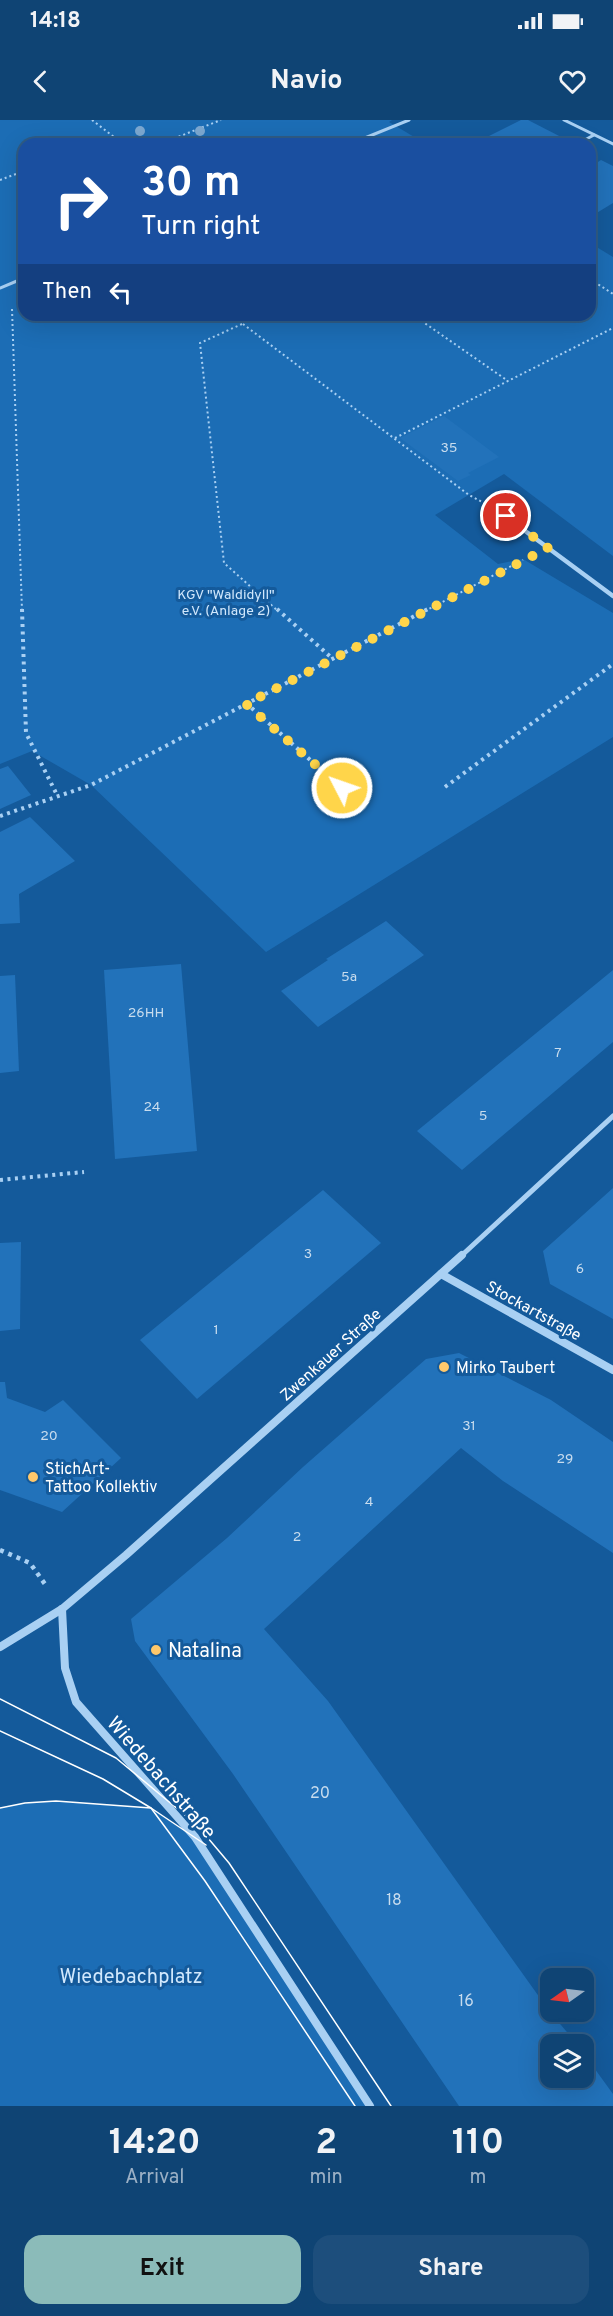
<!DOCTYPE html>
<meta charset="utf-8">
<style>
body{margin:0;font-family:Overpass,sans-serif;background:#1d4e7c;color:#f1f3f6;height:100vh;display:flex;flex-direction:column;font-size:22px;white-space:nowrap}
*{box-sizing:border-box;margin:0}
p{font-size:20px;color:#9bb0c5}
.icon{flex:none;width:33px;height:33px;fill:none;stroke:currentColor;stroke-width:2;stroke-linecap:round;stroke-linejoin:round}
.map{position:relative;height:1986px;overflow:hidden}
.drawer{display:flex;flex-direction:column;background:#0f4474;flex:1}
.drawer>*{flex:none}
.hud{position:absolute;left:18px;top:18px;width:578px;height:183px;border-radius:18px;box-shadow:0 6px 24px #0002,0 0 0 2px #2f5c86;background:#1a4fa0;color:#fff;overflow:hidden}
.needle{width:39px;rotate:256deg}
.buttons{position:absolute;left:540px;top:1848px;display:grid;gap:12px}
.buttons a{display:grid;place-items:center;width:54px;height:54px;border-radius:12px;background:#0f4474;box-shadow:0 6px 24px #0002,0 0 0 2px #2f5c86;font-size:30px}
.pin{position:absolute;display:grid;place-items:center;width:51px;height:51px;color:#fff;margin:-26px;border:3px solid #fff;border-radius:50%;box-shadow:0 2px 6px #0007}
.me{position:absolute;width:66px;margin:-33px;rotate:311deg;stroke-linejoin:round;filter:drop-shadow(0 0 4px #0008)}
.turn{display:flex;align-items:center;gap:21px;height:126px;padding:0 24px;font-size:27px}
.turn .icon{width:78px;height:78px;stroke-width:2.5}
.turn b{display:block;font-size:42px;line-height:51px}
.then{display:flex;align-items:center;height:57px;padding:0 24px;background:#0003;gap:12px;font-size:22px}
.eta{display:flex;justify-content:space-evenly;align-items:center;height:102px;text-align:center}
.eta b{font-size:36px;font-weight:700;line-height:42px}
.cta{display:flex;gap:12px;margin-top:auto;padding:12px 24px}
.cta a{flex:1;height:69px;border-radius:18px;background:#8bbbb9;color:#111;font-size:24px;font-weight:700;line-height:69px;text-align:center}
.cta a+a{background:#1d4e7c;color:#f1f3f6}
.status{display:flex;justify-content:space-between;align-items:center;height:42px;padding:0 30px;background:#0f4474;direction:ltr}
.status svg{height:16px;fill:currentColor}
header{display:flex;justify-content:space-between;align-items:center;height:78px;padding:0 24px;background:#0f4474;font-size:27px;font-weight:700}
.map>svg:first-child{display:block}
.green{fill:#1c6db5}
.building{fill:#2272ba}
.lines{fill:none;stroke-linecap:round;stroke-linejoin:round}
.path-far2{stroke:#a9d0f3;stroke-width:2;stroke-dasharray:2 3;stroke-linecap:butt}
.path-far1{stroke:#a9d0f3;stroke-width:4;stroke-dasharray:3 4.5;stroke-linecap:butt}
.path{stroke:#a9d0f3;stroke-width:4.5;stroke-dasharray:4 5;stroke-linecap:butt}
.lane{stroke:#a9d0f3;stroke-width:3}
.street-far2{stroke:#a9d0f3;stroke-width:4.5}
.street-far1{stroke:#a9d0f3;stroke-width:5}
.street{stroke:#a9d0f3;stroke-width:8}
.tram{stroke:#fff;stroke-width:1.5}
.tree{fill:#7ca8d1}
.route{stroke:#ffd54a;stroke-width:10;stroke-dasharray:0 18}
.poi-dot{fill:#ffc86b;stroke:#145a9b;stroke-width:2}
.labels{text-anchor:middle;stroke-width:6;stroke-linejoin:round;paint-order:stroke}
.number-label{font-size:14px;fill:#c8dcee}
.far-park-label{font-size:14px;fill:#d1e8fd;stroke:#145a9b}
.street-label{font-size:16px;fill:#fff;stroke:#145a9b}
.poi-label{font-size:16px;fill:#fff;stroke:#145a9b;text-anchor:start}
.near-number-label{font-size:16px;fill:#c8dcee}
.near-poi-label{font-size:20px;fill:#fff;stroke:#145a9b;text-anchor:start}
.near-street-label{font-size:20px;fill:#fff;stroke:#145a9b}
.near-park-label{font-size:20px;fill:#d1e8fd;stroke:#145a9b}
</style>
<div class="status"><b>14:18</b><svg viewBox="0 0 49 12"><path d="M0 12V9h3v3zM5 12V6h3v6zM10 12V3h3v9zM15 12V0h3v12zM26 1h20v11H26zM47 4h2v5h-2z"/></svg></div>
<header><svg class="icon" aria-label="back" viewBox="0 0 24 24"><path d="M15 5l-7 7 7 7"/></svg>Navio<svg class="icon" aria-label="heart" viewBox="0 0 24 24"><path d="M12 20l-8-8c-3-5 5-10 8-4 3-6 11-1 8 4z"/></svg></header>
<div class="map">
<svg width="613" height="1986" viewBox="0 0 613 1986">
<rect width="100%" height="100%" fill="#145a9b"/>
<!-- green -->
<g class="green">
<path d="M 0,0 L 392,0 L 389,2 L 426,24 L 24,24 L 24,195 L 590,195 L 590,123 L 613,137 L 613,436 L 504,354 L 435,395 L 498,444 L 523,439 L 613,493 L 613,617 L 266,832 L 91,665 L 32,631 L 0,644 Z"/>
<path d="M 56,1681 L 151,1688 L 195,1717 L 370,1986 L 0,1986 L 0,1688 L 25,1683 Z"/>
</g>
<!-- building -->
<g class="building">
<path d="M 521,0 L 528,0 L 565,19 L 556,24 L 473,24 Z"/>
<path d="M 601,40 L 613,46 L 613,83 L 590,97 L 590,47 Z"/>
<path d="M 444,296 L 499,337 L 468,353 L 471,355 L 458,361 L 400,318 Z"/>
<path d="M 8,646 L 31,675 L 0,689 L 0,649 Z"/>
<path d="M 30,697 L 75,741 L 19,774 L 20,803 L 0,804 L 0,712 Z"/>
<path d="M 386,801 L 424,835 L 318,907 L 281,871 L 328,840 L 326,839 Z"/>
<path d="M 181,844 L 197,1031 L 115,1039 L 104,850 Z"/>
<path d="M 613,850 L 613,922 L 462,1050 L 417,1011 Z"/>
<path d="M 15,855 L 19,951 L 0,953 L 0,856 Z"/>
<path d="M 613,1068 L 613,1199 L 550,1164 L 543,1131 Z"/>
<path d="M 323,1070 L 381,1123 L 197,1279 L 140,1220 Z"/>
<path d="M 21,1122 L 20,1209 L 0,1211 L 0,1123 Z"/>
<path d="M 459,1233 L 551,1280 L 613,1322 L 613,1433 L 503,1361 L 461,1328 L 264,1509 L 328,1581 L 550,1892 L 577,1924 L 550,1924 L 550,1958 L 584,1958 L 584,1934 L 613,1974 L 613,1986 L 459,1986 L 233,1654 L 135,1521 L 131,1499 L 227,1418 L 303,1347 L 426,1239 Z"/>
<path d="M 0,1262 L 5,1262 L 7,1278 L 45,1292 L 63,1280 L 121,1338 L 62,1392 L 0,1370 Z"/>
</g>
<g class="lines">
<!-- path-far2 -->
<g class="path-far2">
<path d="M 92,0 L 114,17"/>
<path d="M 97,24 L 115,17 L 124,24"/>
<path d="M 160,24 L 221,0"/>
<path d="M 0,60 L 24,51"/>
<path d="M 590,159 L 613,174"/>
<path d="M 12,189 L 22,491"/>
<path d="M 231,195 L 469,375 L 484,383"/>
<path d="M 413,195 L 508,261"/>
<path d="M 242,204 L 200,223 L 224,443 L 278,491"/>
<path d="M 395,318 L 613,208"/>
<path d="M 425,491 L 523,440"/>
</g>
<!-- path-far1 -->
<g class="path-far1">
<path d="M 22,489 L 26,613 L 57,675"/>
<path d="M 277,489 L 333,539"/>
<path d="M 246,583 L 342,668"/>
<path d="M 445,667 L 613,544"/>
<path d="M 0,696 L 91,665 L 428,489"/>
<path d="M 0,1060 L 84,1052"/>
</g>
<!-- path -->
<path class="path" d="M 0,1430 L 30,1443 L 47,1467"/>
<!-- lane -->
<g class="lane">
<path d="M 564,0 L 613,24"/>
<path d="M 350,24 L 409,0"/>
<path d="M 577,24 L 594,15"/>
<path d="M 0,168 L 24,158"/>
</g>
<!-- street-far2 -->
<path class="street-far2" d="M 505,396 L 613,476"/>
<!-- street-far1 -->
<path class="street-far1" d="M 460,1137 L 613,996"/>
<!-- street -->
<g class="street">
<path d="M 441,1154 L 613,1250"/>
<path d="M 62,1489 L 65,1548 L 76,1582 L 195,1717 L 370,1986"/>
<path d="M 0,1527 L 62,1489 L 126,1435 L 462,1135"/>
</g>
<!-- tram -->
<g class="tram">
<path d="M 0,1579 L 116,1638 L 197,1705 L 229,1743 L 391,1986"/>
<path d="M 0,1611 L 103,1659 L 151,1688 L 205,1761 L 355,1986"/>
<path d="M 0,1688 L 25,1683 L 56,1681 L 151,1688 L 206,1725"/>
</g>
</g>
<!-- trees -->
<g class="tree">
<circle cx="140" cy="11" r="5"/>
<circle cx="200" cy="11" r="5"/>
</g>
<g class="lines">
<!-- route -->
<path class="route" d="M 342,668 L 246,584 L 548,428 L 506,396"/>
</g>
<!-- markers -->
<g class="poi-dot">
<circle cx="444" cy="1247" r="6"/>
<circle cx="33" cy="1357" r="6"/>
<circle cx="156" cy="1530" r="6"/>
</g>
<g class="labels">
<!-- number labels -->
<g class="number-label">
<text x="449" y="332">35</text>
<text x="349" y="861">5a</text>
<text x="146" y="897">26HH</text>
<text x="558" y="937">7</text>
<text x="152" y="991">24</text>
<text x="483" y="1000">5</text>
<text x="308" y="1138">3</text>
<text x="580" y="1153">6</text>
<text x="216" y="1214">1</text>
<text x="469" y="1310">31</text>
<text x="49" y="1320">20</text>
<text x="565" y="1343">29</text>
<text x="369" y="1386">4</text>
<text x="297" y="1421">2</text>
</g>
<!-- far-park labels -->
<g class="far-park-label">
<text x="226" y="479">KGV "Waldidyll"<tspan x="226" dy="16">e.V. (Anlage 2)</tspan></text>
</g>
<!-- street labels -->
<g class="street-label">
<text transform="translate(534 1190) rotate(29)" y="6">Stockartstraße</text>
<text transform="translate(330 1234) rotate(-42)" y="6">Zwenkauer Straße</text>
</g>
<!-- poi labels -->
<g class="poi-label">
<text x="456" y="1253">Mirko Taubert</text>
<text x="45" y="1354">StichArt-<tspan x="45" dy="18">Tattoo Kollektiv</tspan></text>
</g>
<!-- near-number labels -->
<g class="near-number-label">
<text x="320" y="1678">20</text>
<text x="394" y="1785">18</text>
<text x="466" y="1886">16</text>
</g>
<!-- near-poi labels -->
<g class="near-poi-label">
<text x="168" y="1537">Natalina</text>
</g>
<!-- near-street labels -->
<g class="near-street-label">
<text transform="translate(162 1657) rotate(49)" y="7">Wiedebachstraße</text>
</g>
<!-- near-park labels -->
<g class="near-park-label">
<text x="131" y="1863">Wiedebachplatz</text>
</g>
</g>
</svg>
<div class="buttons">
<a><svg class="needle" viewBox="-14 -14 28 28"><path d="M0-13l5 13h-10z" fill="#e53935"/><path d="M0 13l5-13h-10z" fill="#9bb0c5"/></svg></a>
<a><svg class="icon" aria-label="layers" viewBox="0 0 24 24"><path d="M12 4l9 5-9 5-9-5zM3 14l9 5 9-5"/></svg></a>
</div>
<div class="pin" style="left:506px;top:396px;background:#d93025"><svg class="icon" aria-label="arrive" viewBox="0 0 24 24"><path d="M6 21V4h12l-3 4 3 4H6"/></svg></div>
<svg class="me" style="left:342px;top:668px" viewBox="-20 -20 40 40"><circle r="17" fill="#ffd54a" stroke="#fff" stroke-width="3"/><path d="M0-11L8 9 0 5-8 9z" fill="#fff"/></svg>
<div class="hud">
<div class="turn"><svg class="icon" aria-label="right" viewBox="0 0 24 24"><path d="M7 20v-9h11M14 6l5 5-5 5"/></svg><div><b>30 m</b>Turn right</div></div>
<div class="then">Then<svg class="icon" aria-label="left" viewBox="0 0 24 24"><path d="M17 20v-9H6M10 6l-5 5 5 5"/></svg></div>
</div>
</div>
<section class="drawer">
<div class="eta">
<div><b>14:20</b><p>Arrival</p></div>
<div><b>2</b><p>min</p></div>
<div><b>110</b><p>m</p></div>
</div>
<div class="cta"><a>Exit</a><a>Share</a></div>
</section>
